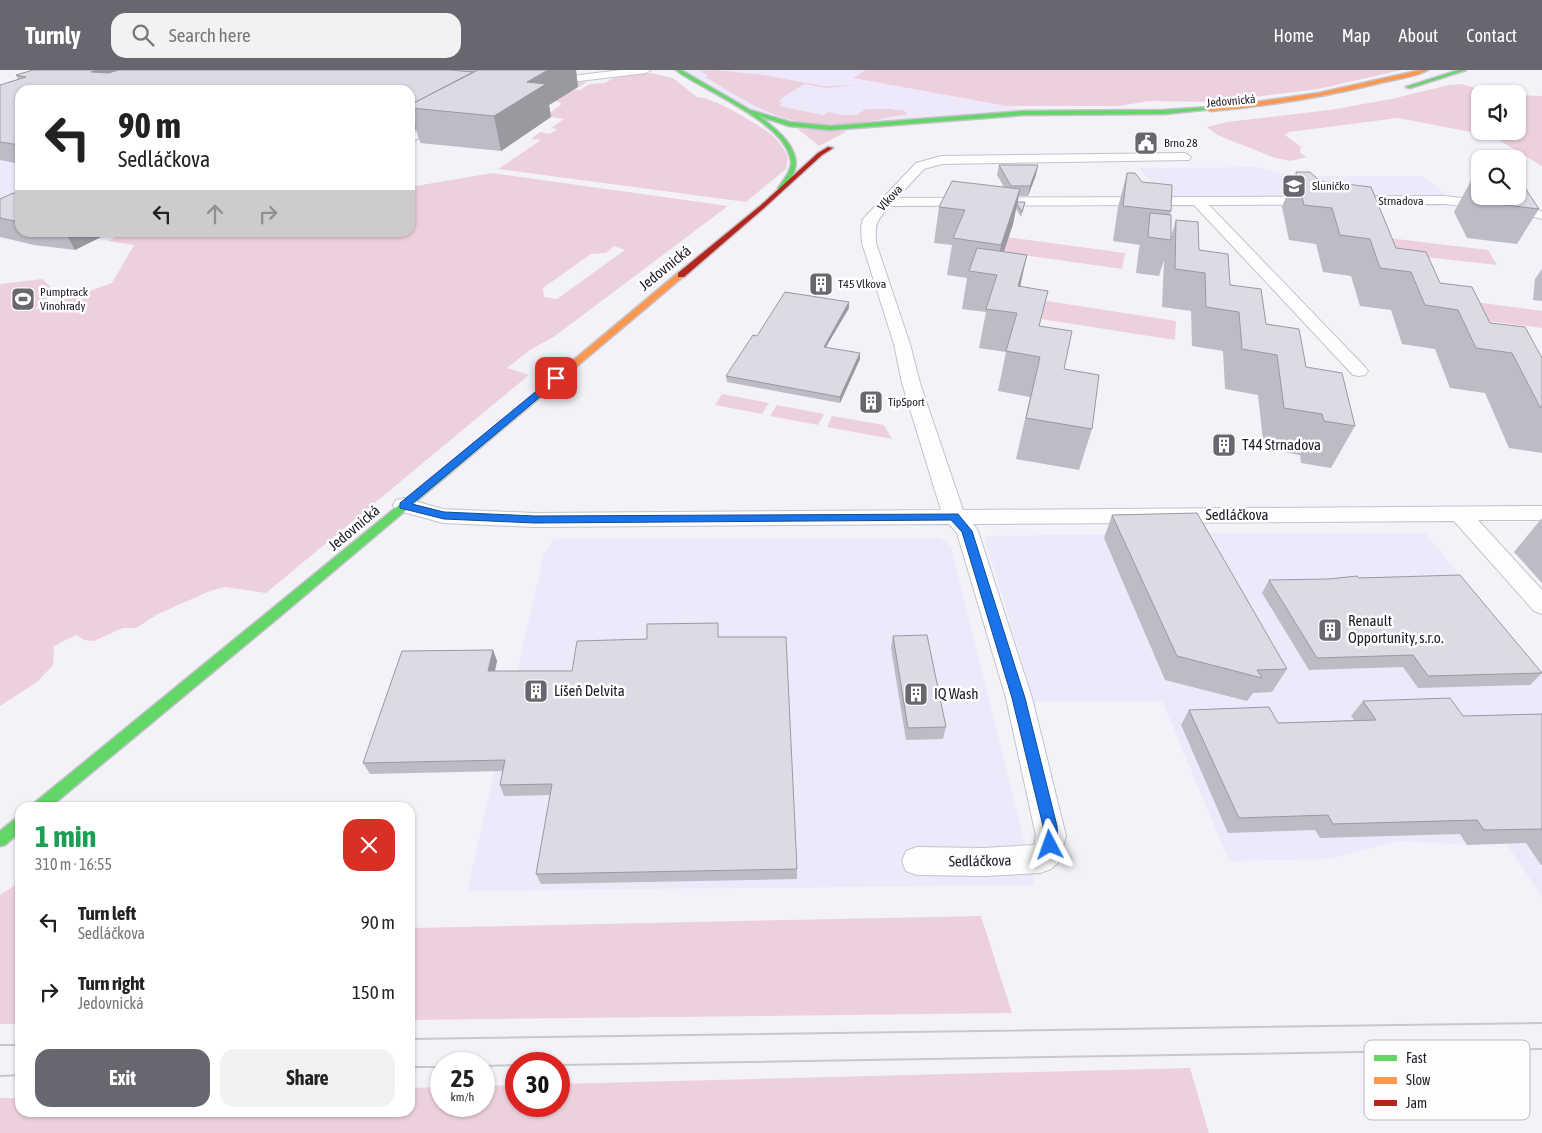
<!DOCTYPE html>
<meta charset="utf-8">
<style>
body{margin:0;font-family:"Asap Condensed",sans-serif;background:#f2f2f2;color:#222;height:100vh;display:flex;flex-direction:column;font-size:19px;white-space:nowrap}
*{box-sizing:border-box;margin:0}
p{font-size:16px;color:#767676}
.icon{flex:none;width:28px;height:28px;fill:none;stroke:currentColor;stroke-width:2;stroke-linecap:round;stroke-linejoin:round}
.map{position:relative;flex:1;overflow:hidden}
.side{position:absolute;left:15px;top:732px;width:400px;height:315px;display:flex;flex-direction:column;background:#fff;border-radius:15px;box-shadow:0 1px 4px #0004}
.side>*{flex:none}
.top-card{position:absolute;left:15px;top:15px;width:400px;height:152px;border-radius:15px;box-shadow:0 1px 4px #0004;background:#fff;color:#222;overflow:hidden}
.buttons{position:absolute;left:1471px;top:15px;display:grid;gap:10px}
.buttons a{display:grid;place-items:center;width:55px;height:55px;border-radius:10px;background:#fff;box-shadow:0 1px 4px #0004;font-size:25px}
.speed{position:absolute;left:430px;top:982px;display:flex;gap:10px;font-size:25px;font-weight:700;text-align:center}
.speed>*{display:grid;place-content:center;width:65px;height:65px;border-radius:50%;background:#fff;box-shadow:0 1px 4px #0004;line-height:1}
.speed small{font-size:12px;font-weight:400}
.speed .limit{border:8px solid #d22;background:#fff;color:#111}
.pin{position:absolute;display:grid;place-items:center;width:42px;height:42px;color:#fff;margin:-21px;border-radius:10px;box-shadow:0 2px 8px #0006}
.me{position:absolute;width:55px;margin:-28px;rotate:356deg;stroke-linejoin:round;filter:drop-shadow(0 0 4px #0008)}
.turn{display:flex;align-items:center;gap:18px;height:105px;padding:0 20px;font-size:22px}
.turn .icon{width:65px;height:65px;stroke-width:2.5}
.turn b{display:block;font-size:35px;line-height:42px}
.lanes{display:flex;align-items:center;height:48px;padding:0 20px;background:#0003;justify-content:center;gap:25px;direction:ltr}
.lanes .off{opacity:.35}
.round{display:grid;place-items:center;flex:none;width:52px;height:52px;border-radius:15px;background:#f2f2f2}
.overview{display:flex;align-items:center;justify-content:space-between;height:85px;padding:0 20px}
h1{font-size:30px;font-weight:700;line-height:38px;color:#1e9e55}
.primary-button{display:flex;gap:10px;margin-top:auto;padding:10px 20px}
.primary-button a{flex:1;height:58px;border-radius:15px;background:#6a6670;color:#fff;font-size:20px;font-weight:700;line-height:58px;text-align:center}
.primary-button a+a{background:#f2f2f2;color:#222}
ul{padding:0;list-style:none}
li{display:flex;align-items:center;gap:15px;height:70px;padding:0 20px}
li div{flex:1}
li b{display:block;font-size:19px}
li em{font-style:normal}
header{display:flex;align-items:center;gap:30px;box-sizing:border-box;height:70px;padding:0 25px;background:#6a6670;color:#fff}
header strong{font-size:24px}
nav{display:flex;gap:28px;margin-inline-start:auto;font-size:18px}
.search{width:350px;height:45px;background:#f2f2f2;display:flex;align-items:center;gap:12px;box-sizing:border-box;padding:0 18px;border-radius:15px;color:#767676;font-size:19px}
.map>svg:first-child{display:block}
.built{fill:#eee9fa}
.green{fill:#edd0de;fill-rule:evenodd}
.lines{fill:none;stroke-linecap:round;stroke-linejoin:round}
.street-casing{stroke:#c5c2cb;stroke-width:2}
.fast-casing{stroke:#c5c2cb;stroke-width:3}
.slow-casing{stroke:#c5c2cb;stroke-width:3}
.jam-casing{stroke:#c5c2cb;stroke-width:3}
.street{fill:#fdfdfe;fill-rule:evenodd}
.fast{fill:#63d668;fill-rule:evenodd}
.slow{fill:#ff974d;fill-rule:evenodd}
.jam{fill:#b3261e;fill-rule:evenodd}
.tram{stroke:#c8c8c9;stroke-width:2}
.wall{fill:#bbbcc5}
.shaded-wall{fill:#9999a0}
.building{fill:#dadbe5;stroke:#9999a0}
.route{fill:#1a73e8;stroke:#114b97}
.labels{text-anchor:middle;stroke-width:5;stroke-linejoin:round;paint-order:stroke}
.far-street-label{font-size:12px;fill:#1f1b27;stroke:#fefefe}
.far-poi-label{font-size:12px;fill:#1f1b27;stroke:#fefefe;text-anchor:start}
.street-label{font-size:15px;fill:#1f1b27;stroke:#fefefe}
.poi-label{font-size:15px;fill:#1f1b27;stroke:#fefefe;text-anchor:start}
.key{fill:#fefefe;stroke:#bbbabe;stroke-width:1}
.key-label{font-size:14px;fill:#1f1b27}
</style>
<header>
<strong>Turnly</strong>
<div class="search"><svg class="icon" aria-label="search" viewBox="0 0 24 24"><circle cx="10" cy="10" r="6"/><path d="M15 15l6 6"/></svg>Search here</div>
<nav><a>Home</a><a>Map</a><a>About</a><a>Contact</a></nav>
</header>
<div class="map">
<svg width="1542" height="1063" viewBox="0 0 1542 1063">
<rect width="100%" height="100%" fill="#f4f2f9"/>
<!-- built -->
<g class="built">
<path d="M 678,0 L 866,0 L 853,8 L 987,31 L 1018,38 L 1023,43 L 861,56 L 748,41 Z"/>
<path d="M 0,70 L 20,73 L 20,127 L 0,136 Z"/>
<path d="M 1258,97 L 1294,106 L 1422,106 L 1447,125 L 1169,128 L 1162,126 L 1139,98 Z"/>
<path d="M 1203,463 L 1425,463 L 1542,605 L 1542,827 L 1506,773 L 1467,775 L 1399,771 L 1329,789 L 1229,791 L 1162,631 L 1034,632 L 984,466 Z"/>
<path d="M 940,468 L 951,476 L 1035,815 L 467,821 L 544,483 L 554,469 Z"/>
</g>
<!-- green -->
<g class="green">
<path d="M 716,0 L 764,5 L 823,16 L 859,15 L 825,18 L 805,14 L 783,27 L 779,32 L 783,33 L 779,36 L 823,45 L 829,42 L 842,45 L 856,45 L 866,39 L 893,39 L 893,40 L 903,40 L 908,44 C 887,47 866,54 844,55 C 783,58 755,36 705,7 L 709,6 L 700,1 Z"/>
<path d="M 866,0 L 1402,0 L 1318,19 L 1216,32 L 1148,31 L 1120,36 L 1007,36 L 853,8 Z"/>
<path d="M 651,3 L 673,8 L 697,27 C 710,25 761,56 772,65 C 779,72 784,78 788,87 L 786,99 L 746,132 L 498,99 L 541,70 L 531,69 L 540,62 L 550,64 L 557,59 L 551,58 L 564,49 L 545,46 L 561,35 L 560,32 L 502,24 L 577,12 L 587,12 L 579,17 L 570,16 L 567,19 L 580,20 L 590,14 L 605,13 L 615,7 Z"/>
<path d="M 1462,14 L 1494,24 L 1480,24 L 1480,61 L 1518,61 L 1518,25 L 1542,26 L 1542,96 L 1492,66 L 1398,48 L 1289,62 L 1285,65 L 1301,77 L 1300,83 L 1307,87 L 1291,91 L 1275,88 L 1217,65 L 1207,57 L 1227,52 L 1330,40 L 1391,29 L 1449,15 Z"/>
<path d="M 798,59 L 845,61 L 846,62 L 819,76 Z"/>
<path d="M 492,103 L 728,136 L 555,266 L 530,280 L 507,298 L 529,305 L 266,523 L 225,517 L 210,521 L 158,544 L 136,558 L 123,558 L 94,571 L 84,570 L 76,565 L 54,576 L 53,595 L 37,612 L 0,636 L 0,214 L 42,209 L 50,216 L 50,225 L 34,240 L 112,213 L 134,175 L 108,171 L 121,164 L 130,163 L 410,162 L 410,117 ZM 614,176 L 625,180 L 557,229 L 544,227 L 543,218 L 591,184 L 606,183 Z"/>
<path d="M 1347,163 L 1488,180 L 1497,195 L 1352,179 Z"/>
<path d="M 993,165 L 1125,183 L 1122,199 L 988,180 Z"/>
<path d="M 1423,225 L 1542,241 L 1542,258 L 1431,244 Z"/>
<path d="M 1034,229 L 1176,251 L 1175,270 L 1028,247 Z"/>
<path d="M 722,324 L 769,333 L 762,344 L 715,335 Z"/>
<path d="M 777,335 L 824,344 L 818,355 L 770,346 Z"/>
<path d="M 832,346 L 884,355 L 892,369 L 827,357 Z"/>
<path d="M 20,812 L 20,954 L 0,954 L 0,825 Z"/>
<path d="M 981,846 L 1012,943 L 410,950 L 410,858 Z"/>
<path d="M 1190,998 L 1209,1063 L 0,1063 L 0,1028 L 20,1028 L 20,1042 L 410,1042 L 410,1018 L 441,1017 L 441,1036 L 484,1036 L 484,1016 L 516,1015 L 516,1036 L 559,1036 L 559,1014 Z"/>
</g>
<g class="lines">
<!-- street casing -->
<g class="street-casing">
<g id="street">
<path d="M 621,0 L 651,0 L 646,3 L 546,15 L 541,12 L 546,9 Z"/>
<path d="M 444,47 L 450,50 L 448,52 L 410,73 L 410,65 Z"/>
<path d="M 1185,83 L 1191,87 L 1189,90 L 942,94 L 924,99 L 897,128 L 1444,126 L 1515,134 L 1542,141 L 1542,149 L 1515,142 L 1444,134 L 1209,135 L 1365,297 L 1368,301 L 1365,305 L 1359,306 L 1353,305 L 1194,135 L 890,136 C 876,151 875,153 876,173 L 910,274 L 920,313 L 963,440 L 1542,436 L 1542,450 L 1478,450 L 1542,520 L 1542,544 L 1534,541 L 1454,451 L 973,454 L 978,461 L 1032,628 L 1066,766 L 1058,793 L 1051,799 L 1040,803 L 984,806 L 917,805 L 906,801 L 902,791 L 906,781 L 917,777 L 984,778 L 1034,775 L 1036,766 L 1006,628 L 957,463 L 949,454 L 535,457 L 443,453 L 396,440 L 393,435 L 396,430 L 404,428 L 443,439 L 535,443 L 941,440 L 902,313 L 894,274 L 862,173 L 861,157 L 863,149 L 916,93 L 941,86 Z"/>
</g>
</g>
<!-- fast casing -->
<g class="fast-casing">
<g id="fast">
<path d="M 676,0 L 681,0 L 750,40 L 790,52 L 830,56 L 1023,41 L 1164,40 L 1210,37 L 1213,39 L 1164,44 L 1023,45 L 830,60 L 789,56 L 759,46 C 778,60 807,83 791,108 C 788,113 785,117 781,120 L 778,118 C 783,111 792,101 791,91 C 786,52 704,21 676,0 Z"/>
<path d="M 1459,0 L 1466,0 L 1410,18 L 1406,17 Z"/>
<path d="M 542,318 L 545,319 L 545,323 L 278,548 L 49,738 L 31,738 L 33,734 Z"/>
<path d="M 20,747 L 20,762 L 5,775 L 0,776 L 0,761 L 15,749 Z"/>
</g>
</g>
<!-- slow casing -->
<g class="slow-casing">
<g id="slow">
<path d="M 1421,0 L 1428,0 C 1415,7 1396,9 1380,13 C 1324,27 1268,36 1210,41 L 1207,39 L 1319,23 Z"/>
<path d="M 678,203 L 685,205 L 545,323 L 539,323 L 539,319 Z"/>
</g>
</g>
<!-- jam casing -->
<g class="jam-casing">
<path id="jam" d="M 828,77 L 833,78 L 822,85 L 764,138 L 684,207 L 678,207 L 678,203 L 760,136 L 818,83 Z"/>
</g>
<!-- street -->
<use href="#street" class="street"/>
<!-- fast -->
<use href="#fast" class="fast"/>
<!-- slow -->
<use href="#slow" class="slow"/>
<!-- jam -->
<use href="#jam" class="jam"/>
<!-- tram -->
<g class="tram">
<path d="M 410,969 L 1542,953"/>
<path d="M 0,975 L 20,975"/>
<path d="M 559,995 L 1542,979"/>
<path d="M 484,996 L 516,995"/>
<path d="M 410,997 L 441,997"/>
<path d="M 0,1006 L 20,1005"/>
</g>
</g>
<!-- wall -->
<g class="wall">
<path d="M 33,0 L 576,0 L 578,17 L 549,35 L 551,47 L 501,81 L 420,73 L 420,70 L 419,70 L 416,59 L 410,63 L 410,20 L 20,20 L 20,94 L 0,90 L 0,15 L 18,9 L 16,5 Z"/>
<path d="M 999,95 L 1036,105 L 1028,126 L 1019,126 L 1018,132 L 1025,132 L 1024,137 L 1021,147 L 1016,139 L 1013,154 L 1004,182 L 1039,256 L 1064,299 L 1092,359 L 1079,400 L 1016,389 L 1030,327 L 998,321 L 1006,282 L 979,278 L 986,242 L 962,239 L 967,208 L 947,205 L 952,175 L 934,173 L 939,137 L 1004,117 L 997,105 Z"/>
<path d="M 1296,102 L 1396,178 L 1490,253 L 1542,288 L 1542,383 L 1509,378 L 1485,323 L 1450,318 L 1435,279 L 1402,274 L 1391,240 L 1360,236 L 1351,206 L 1323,202 L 1316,174 L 1289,170 L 1282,137 Z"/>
<path d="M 1127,103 L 1142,112 L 1171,141 L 1170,145 L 1171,166 L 1176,150 L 1199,180 L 1306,297 L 1355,356 L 1331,398 L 1301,393 L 1300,385 L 1264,379 L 1258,325 L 1225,319 L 1223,281 L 1192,276 L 1191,241 L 1162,237 L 1164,190 L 1159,206 L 1136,203 L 1139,178 L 1140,175 L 1113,171 L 1118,137 Z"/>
<path d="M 1473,107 L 1480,108 L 1480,126 L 1518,126 L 1539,139 L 1517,174 L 1467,168 L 1454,142 Z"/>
<path d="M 20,124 L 20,162 L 111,162 L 75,180 L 34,175 L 0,167 L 0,129 Z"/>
<path d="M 1542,199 L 1542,231 L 1533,230 L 1535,209 Z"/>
<path d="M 849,238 L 826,277 L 860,289 L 840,333 L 727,312 L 726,306 L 757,266 Z"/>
<path d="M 1112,445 L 1287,599 L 1272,622 L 1253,623 L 1247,631 L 1165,610 L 1104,468 Z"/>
<path d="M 1542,448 L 1542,513 L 1514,482 Z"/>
<path d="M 1269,510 L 1542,603 L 1530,615 L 1418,618 L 1403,597 L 1309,600 L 1262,523 Z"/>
<path d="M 893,566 L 946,657 L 943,669 L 906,670 L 891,578 Z"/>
<path d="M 719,567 L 797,799 L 797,809 L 541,814 L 536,804 L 550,725 L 504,726 L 500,715 L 503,701 L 370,704 L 363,693 L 493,580 L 497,591 L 495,601 L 572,601 Z"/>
<path d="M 1363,631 L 1463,646 L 1542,644 L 1542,795 L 1541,795 L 1526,773 L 1467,775 L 1460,764 L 1320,768 L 1315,760 L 1228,763 L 1181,655 L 1189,640 L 1278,653 L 1354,650 L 1351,646 Z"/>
</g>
<!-- shaded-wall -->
<g class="shaded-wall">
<path d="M 96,0 L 148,0 L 101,20 L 91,2 Z"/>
<path d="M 548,0 L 576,0 L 578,17 L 549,35 L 551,47 L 501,81 L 494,46 L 527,12 Z"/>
<path d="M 410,40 L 411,40 L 416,59 L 410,63 Z"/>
<path d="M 1038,95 L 1036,105 L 1028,126 L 1030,116 Z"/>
<path d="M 1020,119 L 1013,154 L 996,205 L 1001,175 Z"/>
<path d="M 65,162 L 111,162 L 75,180 Z"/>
<path d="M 1027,185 L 1019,222 L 1018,216 Z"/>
<path d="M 849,232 L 849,238 L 823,282 L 824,277 Z"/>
<path d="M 860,283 L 860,289 L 840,333 L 840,327 Z"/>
<path d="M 493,580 L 497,591 L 492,612 L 488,601 Z"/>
</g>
<!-- building -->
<g class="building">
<path d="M 33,0 L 96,0 L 91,2 L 109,3 L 118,0 L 450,0 L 473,2 L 410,35 L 410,20 L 20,20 L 20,75 L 0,72 L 0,15 L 26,7 L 16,5 Z"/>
<path d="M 478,0 L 548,0 L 527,12 L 546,14 L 494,46 L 411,38 L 415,36 L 410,35 Z"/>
<path d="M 999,95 L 1038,95 L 1030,116 L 1011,116 Z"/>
<path d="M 1296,102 L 1310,102 L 1320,111 L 1371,117 L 1396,178 L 1426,182 L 1440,213 L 1472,217 L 1490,253 L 1525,257 L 1542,288 L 1542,337 L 1540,337 L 1512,283 L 1476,278 L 1458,240 L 1425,235 L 1411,202 L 1380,198 L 1370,169 L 1340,165 L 1332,138 L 1304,135 Z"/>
<path d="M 1127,103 L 1135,103 L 1142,112 L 1172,115 L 1171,141 L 1123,136 Z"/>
<path d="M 1473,107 L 1480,108 L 1480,120 Z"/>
<path d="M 952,111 L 1020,119 L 1001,175 L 953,168 L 965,140 L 939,137 Z"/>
<path d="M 1518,112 L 1521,112 L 1539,139 L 1488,133 L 1484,126 L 1518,126 Z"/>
<path d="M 13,123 L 20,124 L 20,152 L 0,148 L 0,129 Z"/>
<path d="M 1018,132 L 1025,132 L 1022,142 L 1017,134 Z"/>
<path d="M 1150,143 L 1171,145 L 1171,170 L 1148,167 Z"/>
<path d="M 1176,150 L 1198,152 L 1199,180 L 1228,184 L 1230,215 L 1261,219 L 1266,254 L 1299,259 L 1306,297 L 1342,303 L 1355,356 L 1324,351 L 1322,344 L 1284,338 L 1277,285 L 1242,279 L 1239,242 L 1206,237 L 1205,203 L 1175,199 Z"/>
<path d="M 977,178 L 1027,185 L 1018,216 L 1048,221 L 1039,256 L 1072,261 L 1064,299 L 1099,305 L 1092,359 L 1026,348 L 1040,287 L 1006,281 L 1017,243 L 986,239 L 997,205 L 969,201 Z"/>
<path d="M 785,222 L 849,232 L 824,277 L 860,283 L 840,327 L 726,306 L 753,265 L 757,266 Z"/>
<path d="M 1197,443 L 1287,599 L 1257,600 L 1262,608 L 1177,586 L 1112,445 Z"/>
<path d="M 1460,505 L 1542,603 L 1428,606 L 1413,585 L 1317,588 L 1269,510 L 1329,509 L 1357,506 L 1359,508 Z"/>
<path d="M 718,553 L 718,567 L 786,567 L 797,799 L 536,804 L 552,714 L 500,715 L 505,690 L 363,693 L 402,581 L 493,580 L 488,601 L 572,601 L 577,571 L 647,569 L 647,554 Z"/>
<path d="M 927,565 L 946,657 L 908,658 L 893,566 Z"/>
<path d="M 1450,628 L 1463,646 L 1542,644 L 1542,759 L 1484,760 L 1477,750 L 1333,754 L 1328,745 L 1239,748 L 1189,640 L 1269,637 L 1278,653 L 1376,650 L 1363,631 Z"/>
</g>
<!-- route -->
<path class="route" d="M 556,305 L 560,306 L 560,310 L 412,434 L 444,442 L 535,446 L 958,444 L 972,461 L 1025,628 L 1057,756 L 1058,775 L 1055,780 L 1050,781 L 1045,780 L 1043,775 L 1043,756 L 1012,628 L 962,462 L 951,450 L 535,453 L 444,449 L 400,438 L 400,433 Z"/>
<!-- icons -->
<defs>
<g id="civic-square" transform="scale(1.25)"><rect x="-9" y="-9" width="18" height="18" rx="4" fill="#6a6670" stroke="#fefefe"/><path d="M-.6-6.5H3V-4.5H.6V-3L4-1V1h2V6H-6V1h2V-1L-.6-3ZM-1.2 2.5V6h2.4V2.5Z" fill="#fff"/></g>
<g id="school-square" transform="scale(1.25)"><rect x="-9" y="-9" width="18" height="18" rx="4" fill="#6a6670" stroke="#fefefe"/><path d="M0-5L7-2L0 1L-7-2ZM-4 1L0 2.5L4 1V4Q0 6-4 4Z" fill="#fff"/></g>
<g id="building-square" transform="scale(1.25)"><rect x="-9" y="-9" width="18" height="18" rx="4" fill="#6a6670" stroke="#fefefe"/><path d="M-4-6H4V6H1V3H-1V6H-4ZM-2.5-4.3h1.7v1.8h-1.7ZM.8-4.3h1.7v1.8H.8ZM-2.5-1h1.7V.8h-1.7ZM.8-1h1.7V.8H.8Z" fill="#fff"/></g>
<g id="stadium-square" transform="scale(1.25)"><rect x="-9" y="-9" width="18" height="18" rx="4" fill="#6a6670" stroke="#fefefe"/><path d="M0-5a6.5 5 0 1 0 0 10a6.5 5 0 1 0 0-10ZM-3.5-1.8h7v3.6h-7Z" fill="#fff"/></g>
</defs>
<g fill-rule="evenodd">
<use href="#civic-square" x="1146" y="73"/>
<use href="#school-square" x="1294" y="116"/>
<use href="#building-square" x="821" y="214"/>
<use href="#stadium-square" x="23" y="229"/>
<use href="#building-square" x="871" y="332"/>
<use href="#building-square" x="1224" y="375"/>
<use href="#building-square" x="1330" y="560"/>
<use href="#building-square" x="536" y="621"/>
<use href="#building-square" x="916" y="624"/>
</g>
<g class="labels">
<!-- far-street labels -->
<g class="far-street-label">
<text transform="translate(1231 31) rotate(-5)" y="4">Jedovnická</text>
<text transform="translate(890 128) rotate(-47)" y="4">Vlkova</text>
<text x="1401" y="135">Strnadova</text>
</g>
<!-- far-poi labels -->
<g class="far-poi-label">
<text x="1164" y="77">Brno 28</text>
<text x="1312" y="120">Sluníčko</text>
<text x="838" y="218">T45 Vlkova</text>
<text x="40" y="226">Pumptrack<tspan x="40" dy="14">Vinohrady</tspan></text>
<text x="888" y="336">TipSport</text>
</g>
<!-- street labels -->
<g class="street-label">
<text transform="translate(665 198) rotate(-39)" y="5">Jedovnická</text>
<text x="1237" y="450">Sedláčkova</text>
<text transform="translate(354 458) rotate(-40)" y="5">Jedovnická</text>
<text transform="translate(980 791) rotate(-1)" y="5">Sedláčkova</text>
</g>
<!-- poi labels -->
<g class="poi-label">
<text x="1242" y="380">T44 Strnadova</text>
<text x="1348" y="556">Renault<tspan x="1348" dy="17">Opportunity, s.r.o.</tspan></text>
<text x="554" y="626">Líšeň Delvita</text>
<text x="934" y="629">IQ Wash</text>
</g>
</g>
<!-- legend -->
<rect x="1364" y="970" width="166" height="80" rx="8" class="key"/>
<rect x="1374" y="985" width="23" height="6" fill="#63d668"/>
<rect x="1374" y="1007" width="23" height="7" fill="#ff974d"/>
<rect x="1374" y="1030" width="23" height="6" fill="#b3261e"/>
<g class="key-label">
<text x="1406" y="993">Fast</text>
<text x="1406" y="1015">Slow</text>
<text x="1406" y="1038">Jam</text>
</g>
</svg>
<div class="buttons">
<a><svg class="icon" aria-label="sound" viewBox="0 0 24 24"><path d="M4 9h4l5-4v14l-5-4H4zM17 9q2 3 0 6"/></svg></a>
<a><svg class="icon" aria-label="search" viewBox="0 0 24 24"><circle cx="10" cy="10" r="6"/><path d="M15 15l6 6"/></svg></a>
</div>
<div class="speed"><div>25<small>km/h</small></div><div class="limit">30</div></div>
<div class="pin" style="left:556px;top:308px;background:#d93025"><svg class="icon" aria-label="arrive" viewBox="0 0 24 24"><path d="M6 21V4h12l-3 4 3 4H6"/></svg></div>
<svg class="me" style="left:1050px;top:775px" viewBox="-20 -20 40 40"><path d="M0-17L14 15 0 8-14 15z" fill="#1a73e8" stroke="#fff" stroke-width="4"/></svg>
<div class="top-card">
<div class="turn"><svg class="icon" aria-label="left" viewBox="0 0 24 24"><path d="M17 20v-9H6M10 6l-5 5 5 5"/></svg><div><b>90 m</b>Sedláčkova</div></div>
<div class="lanes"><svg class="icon" aria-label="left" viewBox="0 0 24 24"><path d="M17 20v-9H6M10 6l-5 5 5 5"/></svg><svg class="icon off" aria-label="ahead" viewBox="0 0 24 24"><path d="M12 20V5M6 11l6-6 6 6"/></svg><svg class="icon off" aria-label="right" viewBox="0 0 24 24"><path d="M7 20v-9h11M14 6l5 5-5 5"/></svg></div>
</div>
<section class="side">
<div class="overview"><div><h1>1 min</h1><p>310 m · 16:55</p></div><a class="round" style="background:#d93025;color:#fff"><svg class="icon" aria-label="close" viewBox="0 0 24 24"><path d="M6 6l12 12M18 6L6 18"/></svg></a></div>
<ul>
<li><svg class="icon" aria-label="left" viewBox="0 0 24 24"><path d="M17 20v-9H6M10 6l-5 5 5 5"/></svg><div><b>Turn left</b><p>Sedláčkova</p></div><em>90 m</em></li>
<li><svg class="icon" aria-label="right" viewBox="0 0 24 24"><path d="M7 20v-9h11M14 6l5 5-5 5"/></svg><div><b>Turn right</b><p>Jedovnická</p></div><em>150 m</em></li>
</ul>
<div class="primary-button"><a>Exit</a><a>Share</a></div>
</section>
</div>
